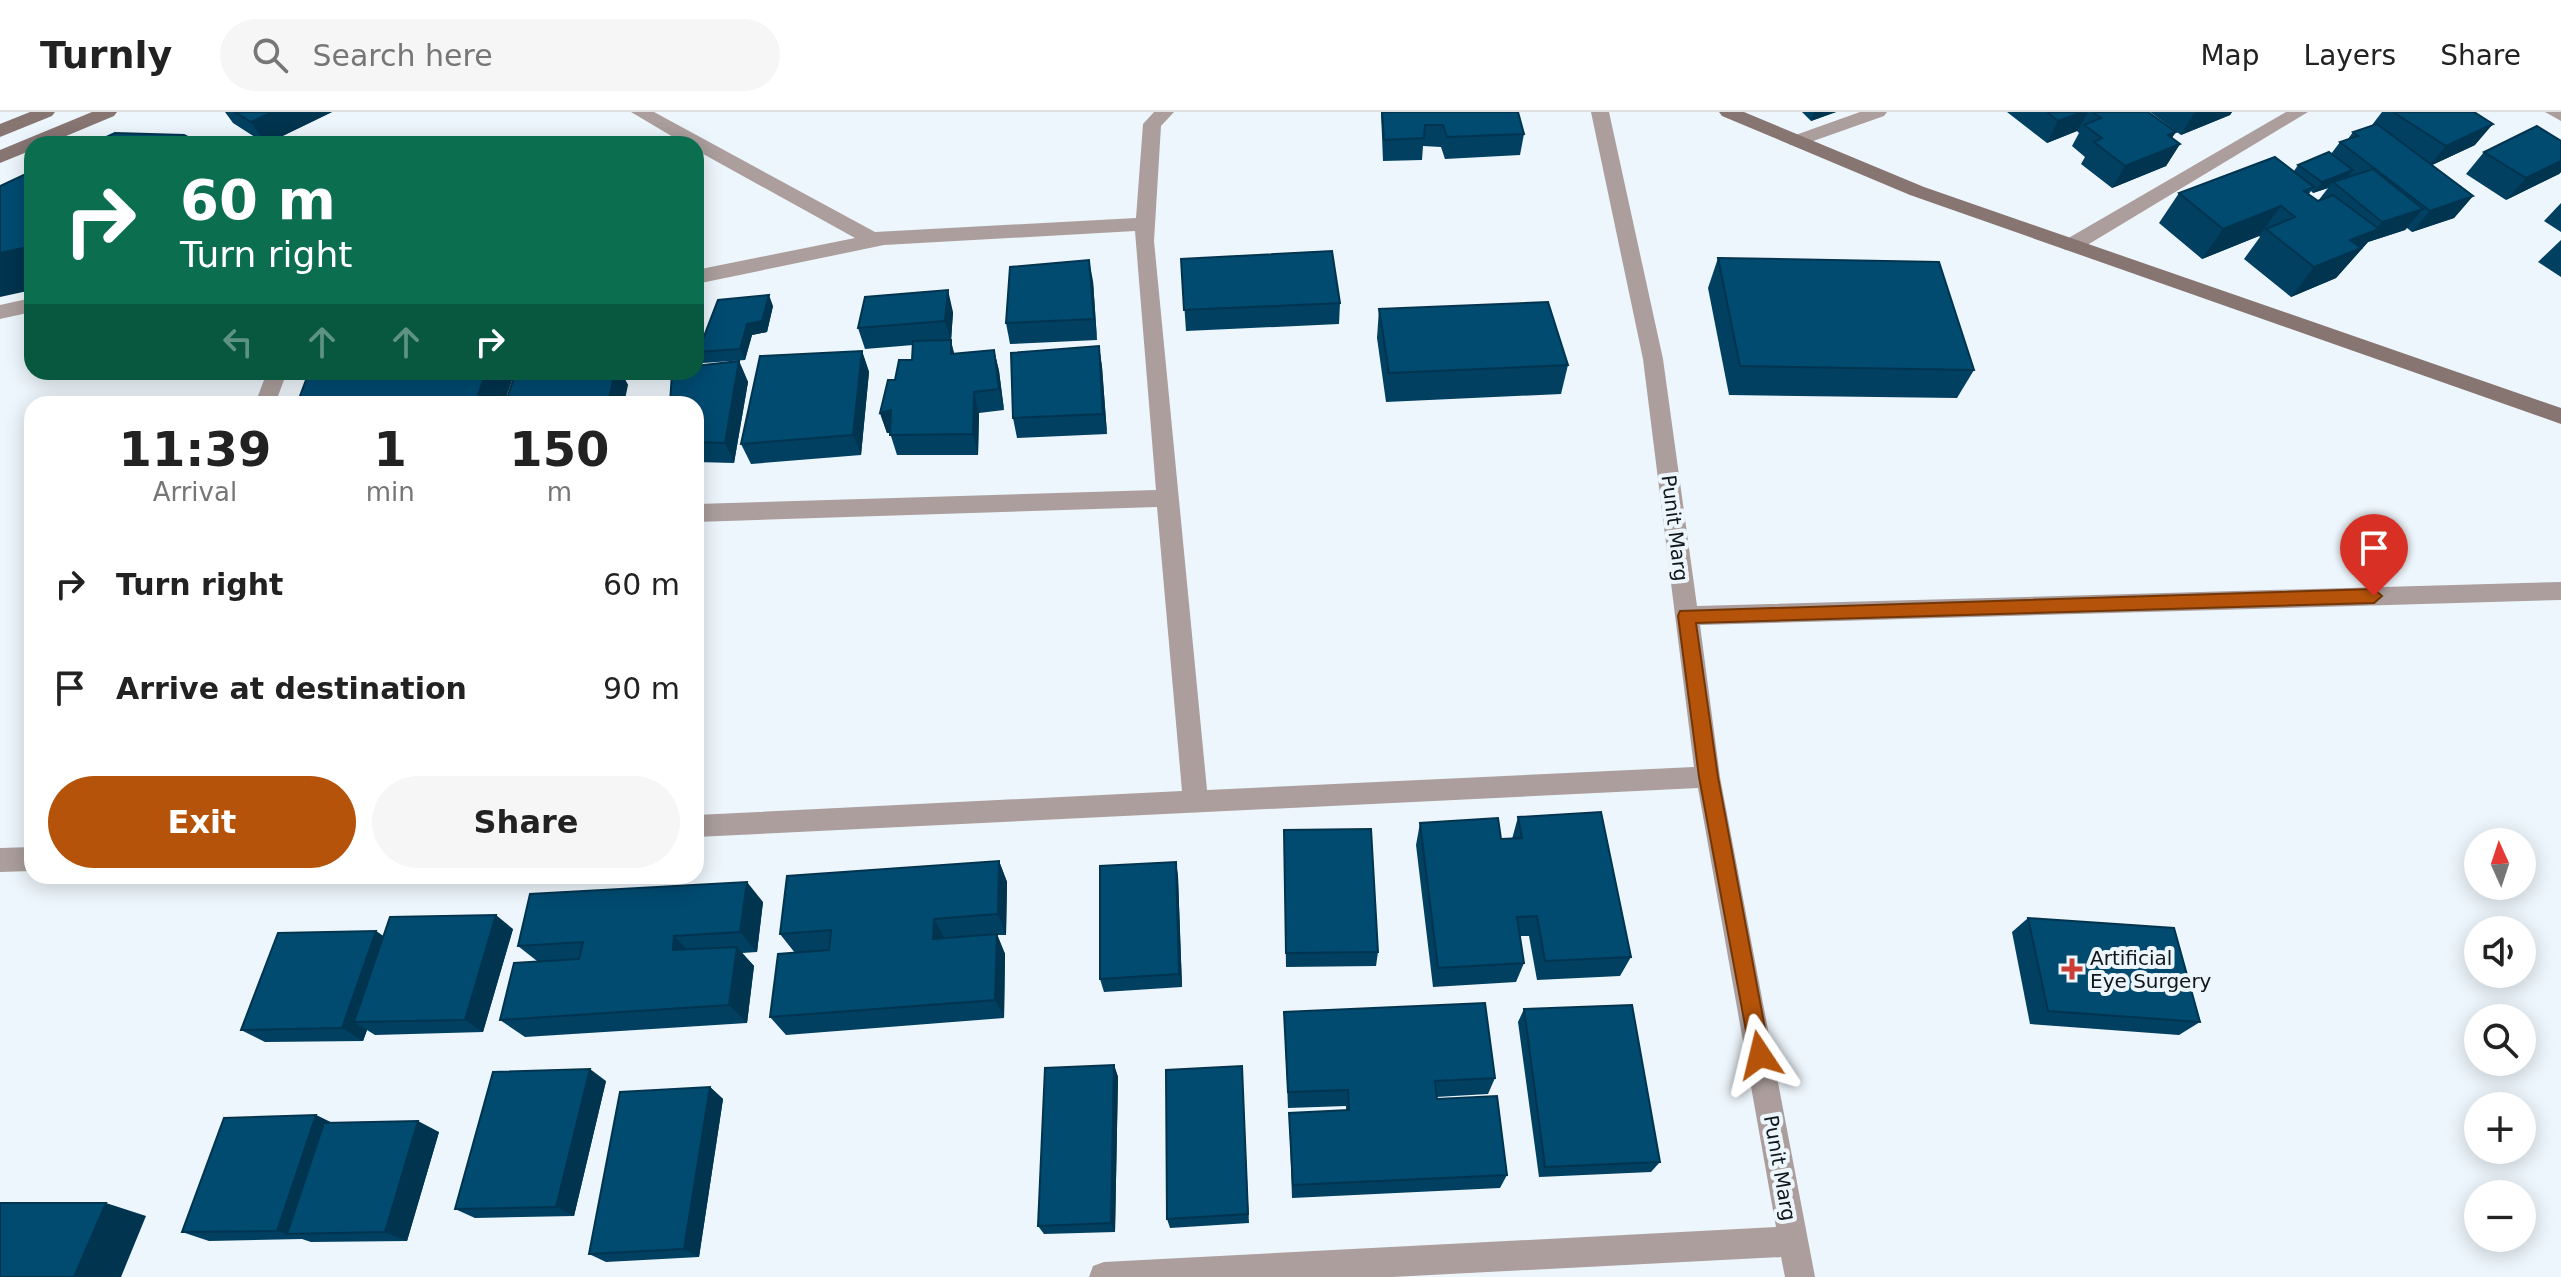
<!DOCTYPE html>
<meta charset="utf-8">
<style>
body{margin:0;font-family:"DejaVu Sans",sans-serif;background:#f6f6f6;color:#222;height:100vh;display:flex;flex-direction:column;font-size:30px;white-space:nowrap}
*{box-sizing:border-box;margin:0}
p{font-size:26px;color:#767676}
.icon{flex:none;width:44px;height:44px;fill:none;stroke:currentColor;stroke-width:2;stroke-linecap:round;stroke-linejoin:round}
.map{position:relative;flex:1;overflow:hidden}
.sheet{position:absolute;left:24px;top:284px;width:680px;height:488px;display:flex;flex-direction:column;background:#fff;border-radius:24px;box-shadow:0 4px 20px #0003}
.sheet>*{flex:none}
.top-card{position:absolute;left:24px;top:24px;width:680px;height:244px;border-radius:24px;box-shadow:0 4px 20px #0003;background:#0b6e4f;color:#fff;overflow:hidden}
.needle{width:52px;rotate:357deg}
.buttons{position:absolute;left:2464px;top:716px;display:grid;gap:16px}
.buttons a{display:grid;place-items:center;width:72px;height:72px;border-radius:50%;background:#fff;box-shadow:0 4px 20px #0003;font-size:40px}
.pin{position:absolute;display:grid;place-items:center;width:68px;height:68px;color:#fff;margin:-82px -34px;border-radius:50% 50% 50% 0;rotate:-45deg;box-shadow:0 0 8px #0007}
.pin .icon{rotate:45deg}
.me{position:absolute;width:88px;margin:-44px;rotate:350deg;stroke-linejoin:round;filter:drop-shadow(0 0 6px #0008)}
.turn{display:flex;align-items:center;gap:28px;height:168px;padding:0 24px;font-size:36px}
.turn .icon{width:104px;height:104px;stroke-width:2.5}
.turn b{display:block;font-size:56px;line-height:68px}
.lanes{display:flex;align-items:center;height:76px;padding:0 24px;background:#0003;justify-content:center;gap:40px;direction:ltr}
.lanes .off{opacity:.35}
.eta{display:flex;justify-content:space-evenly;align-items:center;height:136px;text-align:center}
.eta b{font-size:48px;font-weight:700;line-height:56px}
.cta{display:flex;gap:16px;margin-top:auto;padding:16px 24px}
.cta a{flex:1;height:92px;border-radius:48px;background:#b45309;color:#fff;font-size:32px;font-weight:700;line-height:92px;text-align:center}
.cta a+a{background:#f6f6f6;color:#222}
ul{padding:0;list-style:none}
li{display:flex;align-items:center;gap:24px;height:104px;padding:0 24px}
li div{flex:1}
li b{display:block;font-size:30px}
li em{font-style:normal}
header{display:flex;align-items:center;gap:48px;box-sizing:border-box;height:112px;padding:0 40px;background:#fff;border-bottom:2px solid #e0e0e0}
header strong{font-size:38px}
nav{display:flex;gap:44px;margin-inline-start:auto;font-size:28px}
.search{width:560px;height:72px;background:#f6f6f6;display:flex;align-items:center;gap:20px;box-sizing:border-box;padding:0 28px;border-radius:44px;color:#767676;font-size:30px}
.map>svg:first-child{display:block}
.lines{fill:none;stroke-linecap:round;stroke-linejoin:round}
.street{fill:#ab9e9c;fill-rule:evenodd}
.secondary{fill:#877572;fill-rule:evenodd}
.wall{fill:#014061;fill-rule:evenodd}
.shaded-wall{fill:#01344f}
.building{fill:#014b71;stroke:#01344f;stroke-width:2}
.route{fill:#b45309;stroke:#753606;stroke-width:2}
.poi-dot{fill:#cb3d35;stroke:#edf6fc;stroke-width:3}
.labels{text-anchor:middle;stroke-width:8;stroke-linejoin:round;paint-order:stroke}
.street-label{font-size:20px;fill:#0f171c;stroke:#edf6fc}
.poi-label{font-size:20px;fill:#0f171c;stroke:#edf6fc;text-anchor:start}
</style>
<header>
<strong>Turnly</strong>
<div class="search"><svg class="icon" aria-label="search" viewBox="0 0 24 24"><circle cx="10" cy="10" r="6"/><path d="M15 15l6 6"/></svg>Search here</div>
<nav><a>Map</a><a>Layers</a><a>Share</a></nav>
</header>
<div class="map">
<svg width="2561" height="1165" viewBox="0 0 2561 1165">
<rect width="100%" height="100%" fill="#edf6fc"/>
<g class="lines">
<!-- street -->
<g class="street">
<path d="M 631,0 L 654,0 L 875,120 L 1136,106 L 1143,12 L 1154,0 L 1174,0 L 1161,14 L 1154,129 L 1207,678 L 1694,655 L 1643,247 L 1591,0 L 1609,0 L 1663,247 L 1697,494 L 2561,470 L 2561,488 L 1700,513 L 1720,665 L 1815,1165 L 1785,1165 L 1781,1145 L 1392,1165 L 1089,1165 L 1093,1154 L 1104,1150 L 1776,1115 L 1698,676 L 696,725 L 696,703 L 1182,679 L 1157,395 L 696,410 L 696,392 L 1156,378 L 1135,119 L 884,133 L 696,172 L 696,158 L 855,126 L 696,38 L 696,32 L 685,32 Z"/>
<path d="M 1860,0 L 1887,0 L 1884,4 L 1802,33 L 1790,33 L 1787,29 L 1790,25 Z"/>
<path d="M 2286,0 L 2308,0 L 2079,138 L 2065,138 L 2062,133 L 2065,128 Z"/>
<path d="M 2545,0 L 2561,0 L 2561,9 Z"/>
<path d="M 32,186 L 32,200 L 0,207 L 0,193 Z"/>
<path d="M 267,260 L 287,260 L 275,292 L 255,292 Z"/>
<path d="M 32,735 L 32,759 L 0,760 L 0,736 Z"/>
</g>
<!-- secondary -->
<g class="secondary">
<path d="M 30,0 L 55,0 L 52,4 L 0,25 L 0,12 Z"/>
<path d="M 92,0 L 117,0 L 114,4 L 47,32 L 32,32 L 32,38 L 0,51 L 0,38 Z"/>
<path d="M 1719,0 L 1744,0 L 1924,75 L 2561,296 L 2561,312 L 1910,83 L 1722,4 Z"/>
</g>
</g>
<!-- wall -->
<g class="wall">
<path d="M 225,0 L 332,0 L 266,32 L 233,11 Z"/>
<path d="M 1381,0 L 1518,0 L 1524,22 L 1520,43 L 1445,47 L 1441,35 L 1423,34 L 1422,48 L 1383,49 Z"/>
<path d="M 1802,0 L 1836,0 L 1811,9 Z"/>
<path d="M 2007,0 L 2148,0 L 2172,26 L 2180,32 L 2166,54 L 2112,76 L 2081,52 L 2085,45 L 2072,34 L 2079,21 L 2077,19 L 2047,31 Z"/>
<path d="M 2150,0 L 2232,0 L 2230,3 L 2181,23 Z"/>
<path d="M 2382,0 L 2474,0 L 2475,33 L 2432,53 L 2473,84 L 2454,106 L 2412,120 L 2407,116 L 2405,118 L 2368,130 L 2336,166 L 2291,185 L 2244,147 L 2260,125 L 2259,124 L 2202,147 L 2159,111 L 2179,81 L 2294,59 L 2298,53 L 2331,42 L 2340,30 L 2348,27 L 2353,20 L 2372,13 ZM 2328,76 L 2318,89 L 2309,82 L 2311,79 L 2313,81 Z"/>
<path d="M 2561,29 L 2561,60 L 2559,62 L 2506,88 L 2466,62 L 2484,40 Z"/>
<path d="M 2561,91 L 2561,120 L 2544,109 Z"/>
<path d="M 2561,128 L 2561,165 L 2538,150 Z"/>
<path d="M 1718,146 L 1974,258 L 1957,286 L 1729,283 L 1708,176 Z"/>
<path d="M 1181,147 L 1340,191 L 1339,212 L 1186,219 Z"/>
<path d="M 1093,169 L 1097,228 L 1010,232 L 1006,211 Z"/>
<path d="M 773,194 L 767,220 L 752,223 L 745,248 L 703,251 L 698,240 Z"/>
<path d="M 1379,197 L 1568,253 L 1561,282 L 1386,290 L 1377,226 Z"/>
<path d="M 953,200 L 951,229 L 954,242 L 994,238 L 999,259 L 1004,298 L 979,301 L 978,343 L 897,343 L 890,321 L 887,321 L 880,301 L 895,268 L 912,248 L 913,233 L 865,237 L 858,216 Z"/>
<path d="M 1099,234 L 1102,255 L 1107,322 L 1017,326 L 1013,306 Z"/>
<path d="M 862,239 L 869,260 L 861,343 L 751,352 L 741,332 Z"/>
<path d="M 739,249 L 748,270 L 734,351 L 696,350 L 696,292 Z"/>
<path d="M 516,260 L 650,260 L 622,262 L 628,273 Z"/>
<path d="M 1518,705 L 1631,845 L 1620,864 L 1537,868 L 1529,824 L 1520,824 L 1524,851 L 1516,870 L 1433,875 L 1416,733 L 1420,711 L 1501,727 L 1512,727 Z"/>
<path d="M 1284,718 L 1378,840 L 1376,854 L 1286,855 Z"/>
<path d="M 999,749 L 1007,770 L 1006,823 L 997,823 L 1005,842 L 1004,906 L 786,923 L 770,905 L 795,841 L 780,822 Z"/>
<path d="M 1176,750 L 1178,765 L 1182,875 L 1104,880 L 1100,867 Z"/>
<path d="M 763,790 L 757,840 L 742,841 L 754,854 L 747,911 L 525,925 L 500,908 L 537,849 L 518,834 Z"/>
<path d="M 2028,806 L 2200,910 L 2179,923 L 2030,912 L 2012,820 Z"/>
<path d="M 513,817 L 483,920 L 375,923 L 367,918 L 363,929 L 265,930 L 241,918 L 376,819 L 383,824 Z"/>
<path d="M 1524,897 L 1660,1050 L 1651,1060 L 1539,1065 L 1518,910 Z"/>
<path d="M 1284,900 L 1495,966 L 1488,982 L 1436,985 L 1437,987 L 1507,1063 L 1500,1076 L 1292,1086 L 1289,1001 L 1346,998 L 1346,994 L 1288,996 Z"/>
<path d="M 1114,953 L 1118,965 L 1115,1120 L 1044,1122 L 1038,1114 Z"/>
<path d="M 1242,954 L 1249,1111 L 1170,1116 L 1167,1107 Z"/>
<path d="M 606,969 L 574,1104 L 475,1106 L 455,1097 Z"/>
<path d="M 710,975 L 723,987 L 699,1145 L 606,1150 L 589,1142 Z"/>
<path d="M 316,1003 L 331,1011 L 439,1020 L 407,1129 L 311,1130 L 302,1127 L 209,1129 L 182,1120 Z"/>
</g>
<!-- shaded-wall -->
<g class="shaded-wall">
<path d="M 272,0 L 332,0 L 266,32 L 251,10 Z"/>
<path d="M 1814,0 L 1836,0 L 1811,9 Z"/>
<path d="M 2082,0 L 2088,0 L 2077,19 L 2047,31 L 2058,9 Z"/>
<path d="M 2196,0 L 2232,0 L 2230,3 L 2181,23 L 2194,1 Z"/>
<path d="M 2493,12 L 2475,33 L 2428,55 L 2446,34 Z"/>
<path d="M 2176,20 L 2164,38 L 2180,32 L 2166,54 L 2112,76 L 2125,54 L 2168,23 Z"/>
<path d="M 2561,49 L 2561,60 L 2559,62 L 2506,88 L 2526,66 Z"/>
<path d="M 2353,58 L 2345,69 L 2333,70 L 2328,76 L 2313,81 L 2322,70 Z"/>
<path d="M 2473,84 L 2454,106 L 2412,120 L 2430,99 Z"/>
<path d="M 2281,94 L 2259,124 L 2202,147 L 2223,117 Z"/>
<path d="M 2423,97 L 2405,118 L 2368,130 L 2336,166 L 2291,185 L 2314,155 L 2350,128 L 2375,118 L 2382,110 Z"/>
<path d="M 32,134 L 32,178 L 0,185 L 0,141 Z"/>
<path d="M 1089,148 L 1093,169 L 1097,228 L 1094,207 Z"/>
<path d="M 948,178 L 953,200 L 951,229 L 956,249 L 951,242 L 951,229 L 945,209 Z"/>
<path d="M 769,183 L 773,194 L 767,220 L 752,223 L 745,248 L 740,237 L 747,212 Z"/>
<path d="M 1099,234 L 1102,255 L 1107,322 L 1103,302 Z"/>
<path d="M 994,238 L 999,259 L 1004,298 L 999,277 Z"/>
<path d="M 862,239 L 869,260 L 861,343 L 853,323 Z"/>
<path d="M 739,249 L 748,270 L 734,351 L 725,331 Z"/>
<path d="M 486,260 L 515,260 L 504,292 L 475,292 Z"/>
<path d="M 615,260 L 621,260 L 628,273 L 624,292 L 608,292 Z"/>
<path d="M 974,280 L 979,301 L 978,343 L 973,322 Z"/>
<path d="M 891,298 L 897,319 L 887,321 L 880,301 Z"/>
<path d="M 999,749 L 1007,770 L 1006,823 L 998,802 Z"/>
<path d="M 1176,750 L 1178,765 L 1182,875 L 1179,862 Z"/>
<path d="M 747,770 L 763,790 L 757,840 L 740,820 Z"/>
<path d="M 496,803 L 513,817 L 483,920 L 465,908 Z"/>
<path d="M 934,807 L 945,827 L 933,827 Z"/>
<path d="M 376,819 L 396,833 L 354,910 L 367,918 L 363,929 L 342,916 Z"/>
<path d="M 997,822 L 1005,842 L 1004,906 L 995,888 Z"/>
<path d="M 674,824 L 693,844 L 673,838 Z"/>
<path d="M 737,835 L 754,854 L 747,911 L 729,893 Z"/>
<path d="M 1114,953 L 1118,965 L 1115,1120 L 1111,1111 Z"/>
<path d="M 590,957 L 606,969 L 574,1104 L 556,1095 Z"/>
<path d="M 710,975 L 723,987 L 699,1145 L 684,1137 Z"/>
<path d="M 316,1003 L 339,1014 L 287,1122 L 302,1127 L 277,1119 Z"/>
<path d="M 418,1009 L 439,1020 L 407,1129 L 385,1120 Z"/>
<path d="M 106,1091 L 146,1104 L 121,1165 L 74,1165 Z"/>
</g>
<!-- building -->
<g class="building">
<path d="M 235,0 L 272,0 L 251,10 Z"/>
<path d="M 1382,0 L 1518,0 L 1524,22 L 1447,25 L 1443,13 L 1425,13 L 1424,26 L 1384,28 Z"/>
<path d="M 2047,0 L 2082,0 L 2058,9 Z"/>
<path d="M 2093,0 L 2148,0 L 2176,20 L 2168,23 L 2180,32 L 2125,54 L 2094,30 L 2102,26 L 2084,13 L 2101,6 Z"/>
<path d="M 2393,0 L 2474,0 L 2493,12 L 2446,34 Z"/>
<path d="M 2377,12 L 2473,84 L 2430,99 L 2340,30 L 2358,24 L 2353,20 Z"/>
<path d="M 2537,14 L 2561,29 L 2561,49 L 2526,66 L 2484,40 Z"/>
<path d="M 115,21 L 184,23 L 202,32 L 91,32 Z"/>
<path d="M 2329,40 L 2353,58 L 2322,70 L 2298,53 Z"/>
<path d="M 2275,45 L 2314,75 L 2304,79 L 2318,89 L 2333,83 L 2379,117 L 2350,128 L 2361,136 L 2314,155 L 2266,117 L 2295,105 L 2281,94 L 2223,117 L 2179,81 Z"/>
<path d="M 2373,57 L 2423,97 L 2382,110 L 2333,70 Z"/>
<path d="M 32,59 L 32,134 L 0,141 L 0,74 Z"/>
<path d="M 1332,139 L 1340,191 L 1184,198 L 1181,147 Z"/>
<path d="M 1718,146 L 1939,150 L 1974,258 L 1740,254 Z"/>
<path d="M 1089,148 L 1094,207 L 1006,211 L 1010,155 Z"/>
<path d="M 948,178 L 945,209 L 858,216 L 865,185 Z"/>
<path d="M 769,183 L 762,209 L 747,212 L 740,237 L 698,240 L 718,188 Z"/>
<path d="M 1548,190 L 1568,253 L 1389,261 L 1379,197 Z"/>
<path d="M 951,228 L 951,242 L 994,238 L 999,277 L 974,280 L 973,322 L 890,323 L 891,298 L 880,301 L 888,268 L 895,268 L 899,248 L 912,248 L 913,229 Z"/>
<path d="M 1099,234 L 1103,302 L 1013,306 L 1011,241 Z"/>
<path d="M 862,239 L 853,323 L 741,332 L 760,244 Z"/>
<path d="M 739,249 L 725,331 L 696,330 L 696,292 L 670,292 L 672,260 L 696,260 L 696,254 Z"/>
<path d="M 309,260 L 486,260 L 475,292 L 297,292 Z"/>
<path d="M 516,260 L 615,260 L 608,292 L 505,292 Z"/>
<path d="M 1601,700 L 1631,845 L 1545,849 L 1537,804 L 1517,805 L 1524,851 L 1438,856 L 1420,711 L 1498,706 L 1501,727 L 1522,726 L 1518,705 Z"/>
<path d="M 1371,717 L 1378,840 L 1286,841 L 1284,718 Z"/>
<path d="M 999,749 L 998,802 L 934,807 L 933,827 L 997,822 L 995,888 L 770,905 L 778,842 L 829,838 L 831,818 L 780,822 L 787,764 Z"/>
<path d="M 1176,750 L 1179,862 L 1100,867 L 1100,754 Z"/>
<path d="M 747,770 L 740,820 L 674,824 L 673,838 L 737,835 L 729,893 L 500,908 L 514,851 L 579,847 L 583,830 L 518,834 L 530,782 Z"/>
<path d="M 496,803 L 465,908 L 354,910 L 390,805 Z"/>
<path d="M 2028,806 L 2174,816 L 2200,910 L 2048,899 Z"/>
<path d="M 376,819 L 342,916 L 241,918 L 278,821 Z"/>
<path d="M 1485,891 L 1495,966 L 1435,969 L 1437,987 L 1497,984 L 1507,1063 L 1293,1073 L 1289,1001 L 1349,998 L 1348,978 L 1288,980 L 1284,900 Z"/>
<path d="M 1632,893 L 1660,1050 L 1545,1055 L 1524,897 Z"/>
<path d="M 1114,953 L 1111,1111 L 1038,1114 L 1045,956 Z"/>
<path d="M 1242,954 L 1248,1102 L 1167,1107 L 1166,958 Z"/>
<path d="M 590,957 L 556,1095 L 455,1097 L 493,960 Z"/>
<path d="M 710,975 L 684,1137 L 589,1142 L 620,980 Z"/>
<path d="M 316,1003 L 277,1119 L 182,1120 L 224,1006 Z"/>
<path d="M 418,1009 L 385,1120 L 287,1122 L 324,1011 Z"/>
<path d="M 0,1091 L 106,1091 L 74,1165 L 0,1165 Z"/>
</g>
<!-- route -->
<path class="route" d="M 2374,477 L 2382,484 L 2374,491 L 1696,511 L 1718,665 L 1770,943 L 1767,951 L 1760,954 L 1752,951 L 1699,665 L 1678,504 L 1680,499 Z"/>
<!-- markers -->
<path class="poi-dot" d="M2068 845h8v8h8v8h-8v8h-8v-8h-8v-8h8z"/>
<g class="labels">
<!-- street labels -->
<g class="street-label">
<text transform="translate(1675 416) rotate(83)" y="7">Punit Marg</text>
<text transform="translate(1780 1056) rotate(80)" y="7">Punit Marg</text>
</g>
<!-- poi labels -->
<g class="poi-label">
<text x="2090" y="853">Artificial<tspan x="2090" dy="23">Eye Surgery</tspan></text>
</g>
</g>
</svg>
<div class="buttons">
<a><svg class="needle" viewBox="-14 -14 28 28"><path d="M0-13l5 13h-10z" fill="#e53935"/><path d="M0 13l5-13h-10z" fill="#767676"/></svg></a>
<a><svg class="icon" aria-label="sound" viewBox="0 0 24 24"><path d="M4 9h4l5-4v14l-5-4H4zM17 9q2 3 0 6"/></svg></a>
<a><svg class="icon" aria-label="search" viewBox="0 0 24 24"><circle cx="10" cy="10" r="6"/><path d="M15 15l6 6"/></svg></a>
<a>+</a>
<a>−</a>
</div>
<div class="pin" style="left:2374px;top:484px;background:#d93025"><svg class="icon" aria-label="arrive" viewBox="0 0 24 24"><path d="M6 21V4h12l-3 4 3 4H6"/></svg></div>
<svg class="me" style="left:1760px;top:943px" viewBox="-20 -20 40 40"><path d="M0-17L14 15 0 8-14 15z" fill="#b45309" stroke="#fff" stroke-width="4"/></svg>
<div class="top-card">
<div class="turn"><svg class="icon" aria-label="right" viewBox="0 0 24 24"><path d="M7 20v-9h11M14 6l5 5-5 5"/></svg><div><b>60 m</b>Turn right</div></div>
<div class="lanes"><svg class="icon off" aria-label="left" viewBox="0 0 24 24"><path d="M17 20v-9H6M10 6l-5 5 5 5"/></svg><svg class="icon off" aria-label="ahead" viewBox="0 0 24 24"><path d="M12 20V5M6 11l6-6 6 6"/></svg><svg class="icon off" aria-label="ahead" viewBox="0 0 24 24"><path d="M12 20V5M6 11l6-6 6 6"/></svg><svg class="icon" aria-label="right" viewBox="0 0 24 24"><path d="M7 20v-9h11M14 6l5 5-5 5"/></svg></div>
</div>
<section class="sheet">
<div class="eta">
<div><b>11:39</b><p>Arrival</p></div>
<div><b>1</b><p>min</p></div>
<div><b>150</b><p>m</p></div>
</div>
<ul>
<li><svg class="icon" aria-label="right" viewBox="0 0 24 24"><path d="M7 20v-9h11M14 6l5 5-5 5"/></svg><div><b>Turn right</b></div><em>60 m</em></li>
<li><svg class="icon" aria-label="arrive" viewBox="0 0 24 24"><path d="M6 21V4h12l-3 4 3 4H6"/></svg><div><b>Arrive at destination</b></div><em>90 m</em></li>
</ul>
<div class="cta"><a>Exit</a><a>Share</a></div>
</section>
</div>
